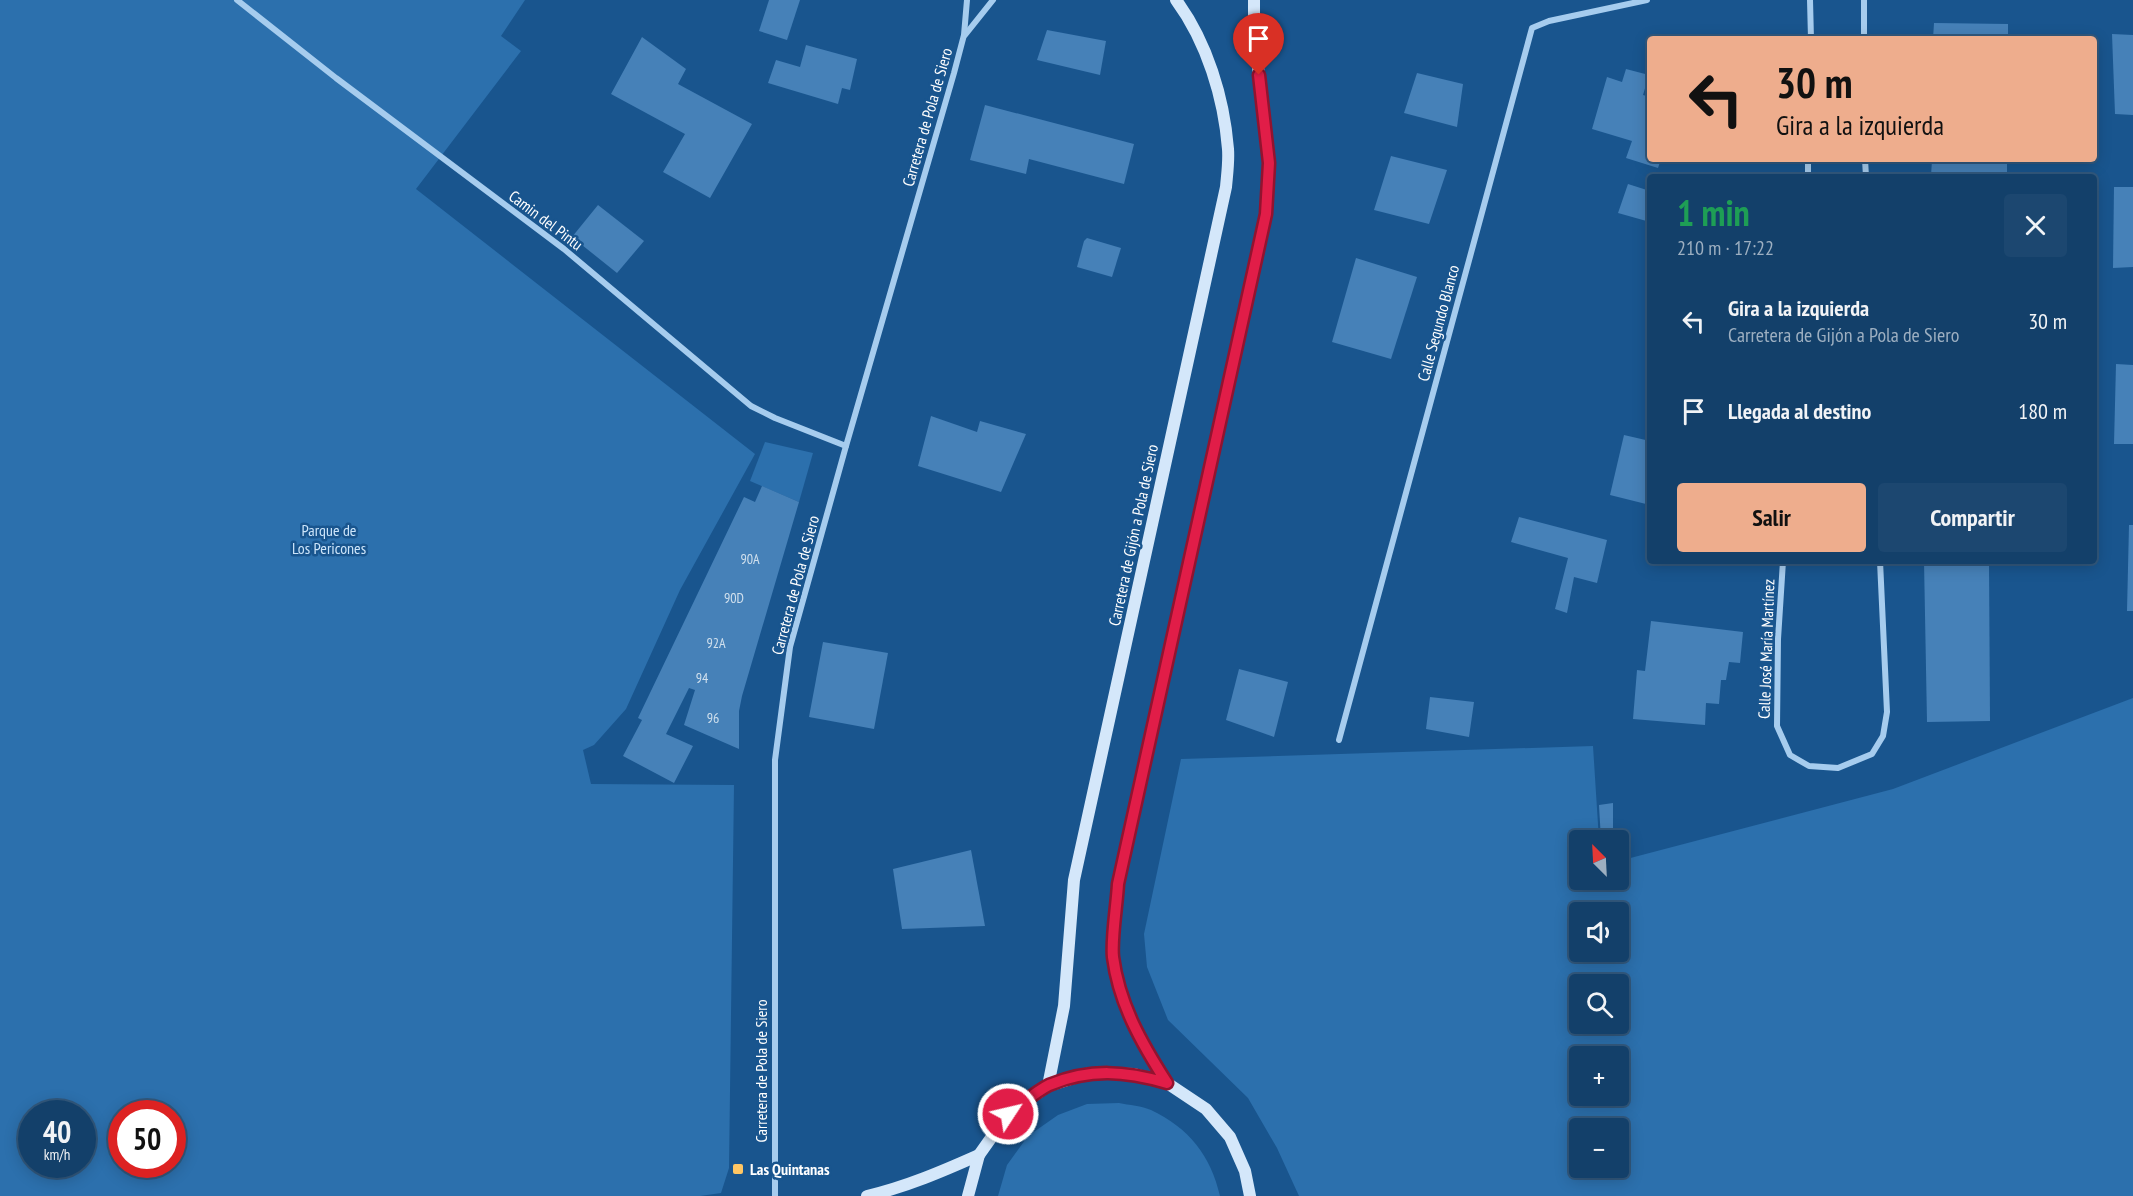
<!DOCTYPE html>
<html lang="es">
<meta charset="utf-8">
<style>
body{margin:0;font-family:"PT Sans Narrow",sans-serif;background:#1c4770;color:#f1f3f6;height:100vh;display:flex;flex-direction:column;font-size:22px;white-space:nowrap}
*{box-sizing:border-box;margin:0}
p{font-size:20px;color:#9dafc1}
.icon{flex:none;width:33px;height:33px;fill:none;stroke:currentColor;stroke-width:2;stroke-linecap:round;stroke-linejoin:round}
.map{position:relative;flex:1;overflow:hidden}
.panel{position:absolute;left:1647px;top:174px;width:450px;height:390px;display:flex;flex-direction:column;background:#13406a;border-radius:6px;box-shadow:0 3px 15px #0003,0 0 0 2px #32597e}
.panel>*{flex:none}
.hud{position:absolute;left:1647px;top:36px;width:450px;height:126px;border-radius:6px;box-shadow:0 3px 15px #0003,0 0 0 2px #32597e;background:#eead8d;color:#111;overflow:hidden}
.needle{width:39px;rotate:336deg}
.controls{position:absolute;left:1569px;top:830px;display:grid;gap:12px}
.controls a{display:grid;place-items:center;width:60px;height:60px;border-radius:6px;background:#13406a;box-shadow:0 3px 15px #0003,0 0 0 2px #32597e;font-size:30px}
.speed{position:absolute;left:18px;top:1100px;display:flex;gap:12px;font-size:30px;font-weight:700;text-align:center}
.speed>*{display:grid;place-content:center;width:78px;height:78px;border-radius:50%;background:#13406a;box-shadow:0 3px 15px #0003,0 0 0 2px #32597e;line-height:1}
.speed small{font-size:15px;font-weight:400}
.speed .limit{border:9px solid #d22;background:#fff;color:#111}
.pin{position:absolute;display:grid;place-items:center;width:51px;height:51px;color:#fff;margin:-62px -26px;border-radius:50% 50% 50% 0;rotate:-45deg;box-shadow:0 0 6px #0007}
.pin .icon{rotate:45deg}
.me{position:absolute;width:66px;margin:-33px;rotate:55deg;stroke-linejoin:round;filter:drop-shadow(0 0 4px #0008)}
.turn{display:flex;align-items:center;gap:21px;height:126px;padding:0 30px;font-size:27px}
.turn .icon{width:78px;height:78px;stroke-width:2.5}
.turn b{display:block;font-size:42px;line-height:51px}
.round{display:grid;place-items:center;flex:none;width:63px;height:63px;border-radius:6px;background:#1c4770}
.head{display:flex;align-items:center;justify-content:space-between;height:102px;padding:0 30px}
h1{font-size:36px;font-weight:600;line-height:45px;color:#1e9e55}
.cta{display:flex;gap:12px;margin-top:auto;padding:12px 30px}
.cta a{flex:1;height:69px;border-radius:6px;background:#eead8d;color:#111;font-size:24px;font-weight:600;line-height:69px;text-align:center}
.cta a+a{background:#1c4770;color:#f1f3f6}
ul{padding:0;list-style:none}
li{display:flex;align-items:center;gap:18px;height:90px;padding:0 30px}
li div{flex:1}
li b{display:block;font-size:22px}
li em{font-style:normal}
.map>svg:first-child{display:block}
.green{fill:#2c70ad;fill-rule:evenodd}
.building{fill:#4681b8}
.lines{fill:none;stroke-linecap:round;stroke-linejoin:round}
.minor{stroke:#a6ccee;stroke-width:6}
.secondary{stroke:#d4e7fa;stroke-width:12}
.route-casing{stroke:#92132f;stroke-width:15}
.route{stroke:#e11d48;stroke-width:10}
.poi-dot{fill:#ffc664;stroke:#19558e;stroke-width:2}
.labels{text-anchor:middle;stroke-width:5;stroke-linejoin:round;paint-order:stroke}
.number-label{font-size:14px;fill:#d1e0ed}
.street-label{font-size:16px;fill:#fff;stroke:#19558e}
.park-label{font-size:16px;fill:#cde5fa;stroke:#19558e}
.poi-label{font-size:16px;font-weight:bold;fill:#fff;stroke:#19558e;text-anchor:start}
</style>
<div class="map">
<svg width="2133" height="1196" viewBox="0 0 2133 1196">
<rect width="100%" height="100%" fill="#19558e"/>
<!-- green -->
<g class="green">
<path d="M 0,0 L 525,0 L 501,36 L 521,51 L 416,189 L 755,454 L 680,590 L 626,709 L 594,745 L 583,750 L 591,784 L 734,785 L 729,1168 L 721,1193 L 700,1196 L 0,1196 ZM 32,1113 L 82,1113 L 82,1164 L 32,1164 ZM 122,1113 L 172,1113 L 172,1164 L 122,1164 Z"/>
<path d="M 765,442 L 813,453 L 799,502 L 750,481 Z"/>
<path d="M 2133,698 L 2133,1196 L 1299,1196 L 1277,1148 L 1248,1098 L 1168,1020 L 1147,967 L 1144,934 L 1181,759 L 1593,746 L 1599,840 L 1580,840 L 1580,879 L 1618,879 L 1619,861 L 1893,789 ZM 1580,912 L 1618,912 L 1618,951 L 1580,951 ZM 1580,984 L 1618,984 L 1618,1023 L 1580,1023 ZM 1580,1056 L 1618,1056 L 1618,1095 L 1580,1095 ZM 1580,1128 L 1618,1128 L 1618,1167 L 1580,1167 Z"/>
<path d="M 1119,1103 C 1129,1105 1142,1106 1151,1110 C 1189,1128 1211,1156 1220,1196 L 998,1196 L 1007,1165 L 1028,1136 L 1058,1115 L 1087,1104 Z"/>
</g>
<!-- building -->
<g class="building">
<path d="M 769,0 L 800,0 L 787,40 L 759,31 Z"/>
<path d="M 1934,23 L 2008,24 L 2008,39 L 1933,39 Z"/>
<path d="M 1047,30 L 1106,41 L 1100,75 L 1037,60 Z"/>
<path d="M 2112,34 L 2133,35 L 2133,115 L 2115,114 Z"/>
<path d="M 642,37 L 686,69 L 678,84 L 752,124 L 710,198 L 663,172 L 685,134 L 611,94 Z"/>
<path d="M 806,45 L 857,59 L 850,90 L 842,88 L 838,104 L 768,83 L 776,60 L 800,67 Z"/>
<path d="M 1626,69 L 1649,75 L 1643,95 L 1650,97 L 1650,159 L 1661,159 L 1658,168 L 1626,158 L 1632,141 L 1592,129 L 1607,77 L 1622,82 Z"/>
<path d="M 1417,73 L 1463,84 L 1457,127 L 1404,113 Z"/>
<path d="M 985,105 L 1134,144 L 1124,184 L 1029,159 L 1026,174 L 970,160 Z"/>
<path d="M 1391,156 L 1447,170 L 1429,224 L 1374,210 Z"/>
<path d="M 1932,159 L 2007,159 L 2007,177 L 1931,177 Z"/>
<path d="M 1628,184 L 1650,191 L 1650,222 L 1618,213 Z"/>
<path d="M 2114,187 L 2133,187 L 2133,267 L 2113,268 Z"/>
<path d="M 598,205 L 644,241 L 617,273 L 572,237 Z"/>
<path d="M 1087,238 L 1121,248 L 1112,277 L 1077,267 L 1084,241 Z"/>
<path d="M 1356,258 L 1417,277 L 1391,359 L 1332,342 Z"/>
<path d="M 2116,364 L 2133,365 L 2133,444 L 2114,444 Z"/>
<path d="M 931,416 L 977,432 L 980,421 L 1026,434 L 1001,492 L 918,466 Z"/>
<path d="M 1624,435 L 1650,441 L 1650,505 L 1610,495 Z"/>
<path d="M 762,486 L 799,502 L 742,696 L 739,711 L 739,749 L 684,725 L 695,690 L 689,688 L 666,734 L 693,746 L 674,783 L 623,756 L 642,720 L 638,718 L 744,497 L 755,502 Z"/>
<path d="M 1519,517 L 1607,540 L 1597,583 L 1574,577 L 1567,613 L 1555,609 L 1568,558 L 1511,542 Z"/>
<path d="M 2129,525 L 2133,525 L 2133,611 L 2127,611 Z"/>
<path d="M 1924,561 L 1989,561 L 1990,721 L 1927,722 Z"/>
<path d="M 1651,621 L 1743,632 L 1740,663 L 1729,662 L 1726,680 L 1721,680 L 1719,704 L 1706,703 L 1705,725 L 1633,719 L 1637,670 L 1645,671 Z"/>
<path d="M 823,642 L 888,653 L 874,729 L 809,717 Z"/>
<path d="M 1239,669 L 1288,682 L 1274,737 L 1226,720 Z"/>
<path d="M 1430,697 L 1474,702 L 1469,737 L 1426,729 Z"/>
<path d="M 1613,803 L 1613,830 L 1618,830 L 1618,840 L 1601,840 L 1599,805 Z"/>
<path d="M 971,850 L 985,926 L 902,929 L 893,869 Z"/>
</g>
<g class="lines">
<!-- minor -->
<g class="minor">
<path d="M 237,0 L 336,78 L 564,249 L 751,406 L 775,418 L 846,446"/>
<path d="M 1810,0 L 1811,39"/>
<path d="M 1864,0 L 1864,39"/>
<path d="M 965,35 L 993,0"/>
<path d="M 1865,159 L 1866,177"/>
<path d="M 1808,177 L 1808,159"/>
<path d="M 1783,561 L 1778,639 L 1777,726 L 1790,755 L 1809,766 L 1838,768 L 1872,754 L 1883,736 L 1887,712 L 1880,561"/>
<path d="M 1339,740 L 1532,28 L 1549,21 L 1647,0"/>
<path d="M 775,1196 L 775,760 L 790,647 L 846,446 L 954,73 L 964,35 L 967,0"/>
</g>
<!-- secondary -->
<g class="secondary">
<path d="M 1167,1083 C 1142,1044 1119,1004 1113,957 C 1111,939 1117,904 1118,884 L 1266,214 L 1269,163 L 1254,32 L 1254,0"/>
<path d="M 1048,1086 L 1064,1006 L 1074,880 L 1226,187 C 1227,175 1229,162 1228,149 C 1224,98 1207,42 1176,0"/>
<path d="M 867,1196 C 906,1187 943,1171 979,1155"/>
<path d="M 968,1196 L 979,1155 L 1008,1114 L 1048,1086 L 1090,1073 L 1134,1074 L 1167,1083 L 1206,1109 L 1230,1137 L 1245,1171 L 1250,1196"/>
</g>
</g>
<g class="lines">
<!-- route casing -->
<g class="route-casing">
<path id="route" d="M 1008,1114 C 1021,1105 1035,1092 1049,1085 C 1091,1068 1125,1071 1167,1083 C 1142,1044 1119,1004 1113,957 C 1111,939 1117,904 1118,884 L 1266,214 L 1269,163 L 1259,75"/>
</g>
<!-- route -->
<use href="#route" class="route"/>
</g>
<!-- markers -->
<rect class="poi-dot" x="732" y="1163" width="12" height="12" rx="3"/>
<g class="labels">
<!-- number labels -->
<g class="number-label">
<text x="750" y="564">90A</text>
<text x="734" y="603">90D</text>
<text x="716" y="648">92A</text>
<text x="702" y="683">94</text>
<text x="713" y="723">96</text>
</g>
<!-- street labels -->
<g class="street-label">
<text transform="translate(927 117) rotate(-74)" y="6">Carretera de Pola de Siero</text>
<text transform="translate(546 220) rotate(37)" y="6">Camin del Pintu</text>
<text transform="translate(1438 323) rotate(-75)" y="6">Calle Segundo Blanco</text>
<text transform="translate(1133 535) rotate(-78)" y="6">Carretera de Gijón a Pola de Siero</text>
<text transform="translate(795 585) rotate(-75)" y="6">Carretera de Pola de Siero</text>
<text transform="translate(1766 649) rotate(-88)" y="6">Calle José María Martínez</text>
<text transform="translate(761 1071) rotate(-90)" y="6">Carretera de Pola de Siero</text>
</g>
<!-- park labels -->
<g class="park-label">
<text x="329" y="536">Parque de<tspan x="329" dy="18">Los Pericones</tspan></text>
</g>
<!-- poi labels -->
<g class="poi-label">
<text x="750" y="1175">Las Quintanas</text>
</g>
</g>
</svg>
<div class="controls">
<a><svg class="needle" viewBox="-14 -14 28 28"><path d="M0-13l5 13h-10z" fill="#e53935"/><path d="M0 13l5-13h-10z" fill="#9dafc1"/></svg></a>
<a><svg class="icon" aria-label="sound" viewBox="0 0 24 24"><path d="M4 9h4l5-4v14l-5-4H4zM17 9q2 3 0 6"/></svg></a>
<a><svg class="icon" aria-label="search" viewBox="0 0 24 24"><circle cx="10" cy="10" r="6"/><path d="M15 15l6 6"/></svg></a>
<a>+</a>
<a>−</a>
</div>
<div class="speed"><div>40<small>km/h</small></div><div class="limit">50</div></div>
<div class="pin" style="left:1259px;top:75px;background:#d93025"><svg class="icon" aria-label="arrive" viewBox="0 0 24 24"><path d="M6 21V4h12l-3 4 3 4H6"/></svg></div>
<svg class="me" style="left:1008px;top:1114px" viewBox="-20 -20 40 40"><circle r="17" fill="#e11d48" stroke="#fff" stroke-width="3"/><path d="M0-11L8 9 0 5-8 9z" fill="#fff"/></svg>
<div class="hud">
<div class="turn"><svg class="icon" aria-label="left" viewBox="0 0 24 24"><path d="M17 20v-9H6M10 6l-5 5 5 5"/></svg><div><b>30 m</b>Gira a la izquierda</div></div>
</div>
<section class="panel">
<div class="head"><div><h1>1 min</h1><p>210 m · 17:22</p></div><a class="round"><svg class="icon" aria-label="close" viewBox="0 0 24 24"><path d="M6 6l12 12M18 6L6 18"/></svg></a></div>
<ul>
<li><svg class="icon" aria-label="left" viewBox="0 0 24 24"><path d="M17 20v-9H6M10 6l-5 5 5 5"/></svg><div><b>Gira a la izquierda</b><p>Carretera de Gijón a Pola de Siero</p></div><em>30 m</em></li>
<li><svg class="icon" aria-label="arrive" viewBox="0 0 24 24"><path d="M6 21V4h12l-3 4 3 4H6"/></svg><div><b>Llegada al destino</b></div><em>180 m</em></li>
</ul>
<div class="cta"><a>Salir</a><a>Compartir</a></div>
</section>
</div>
